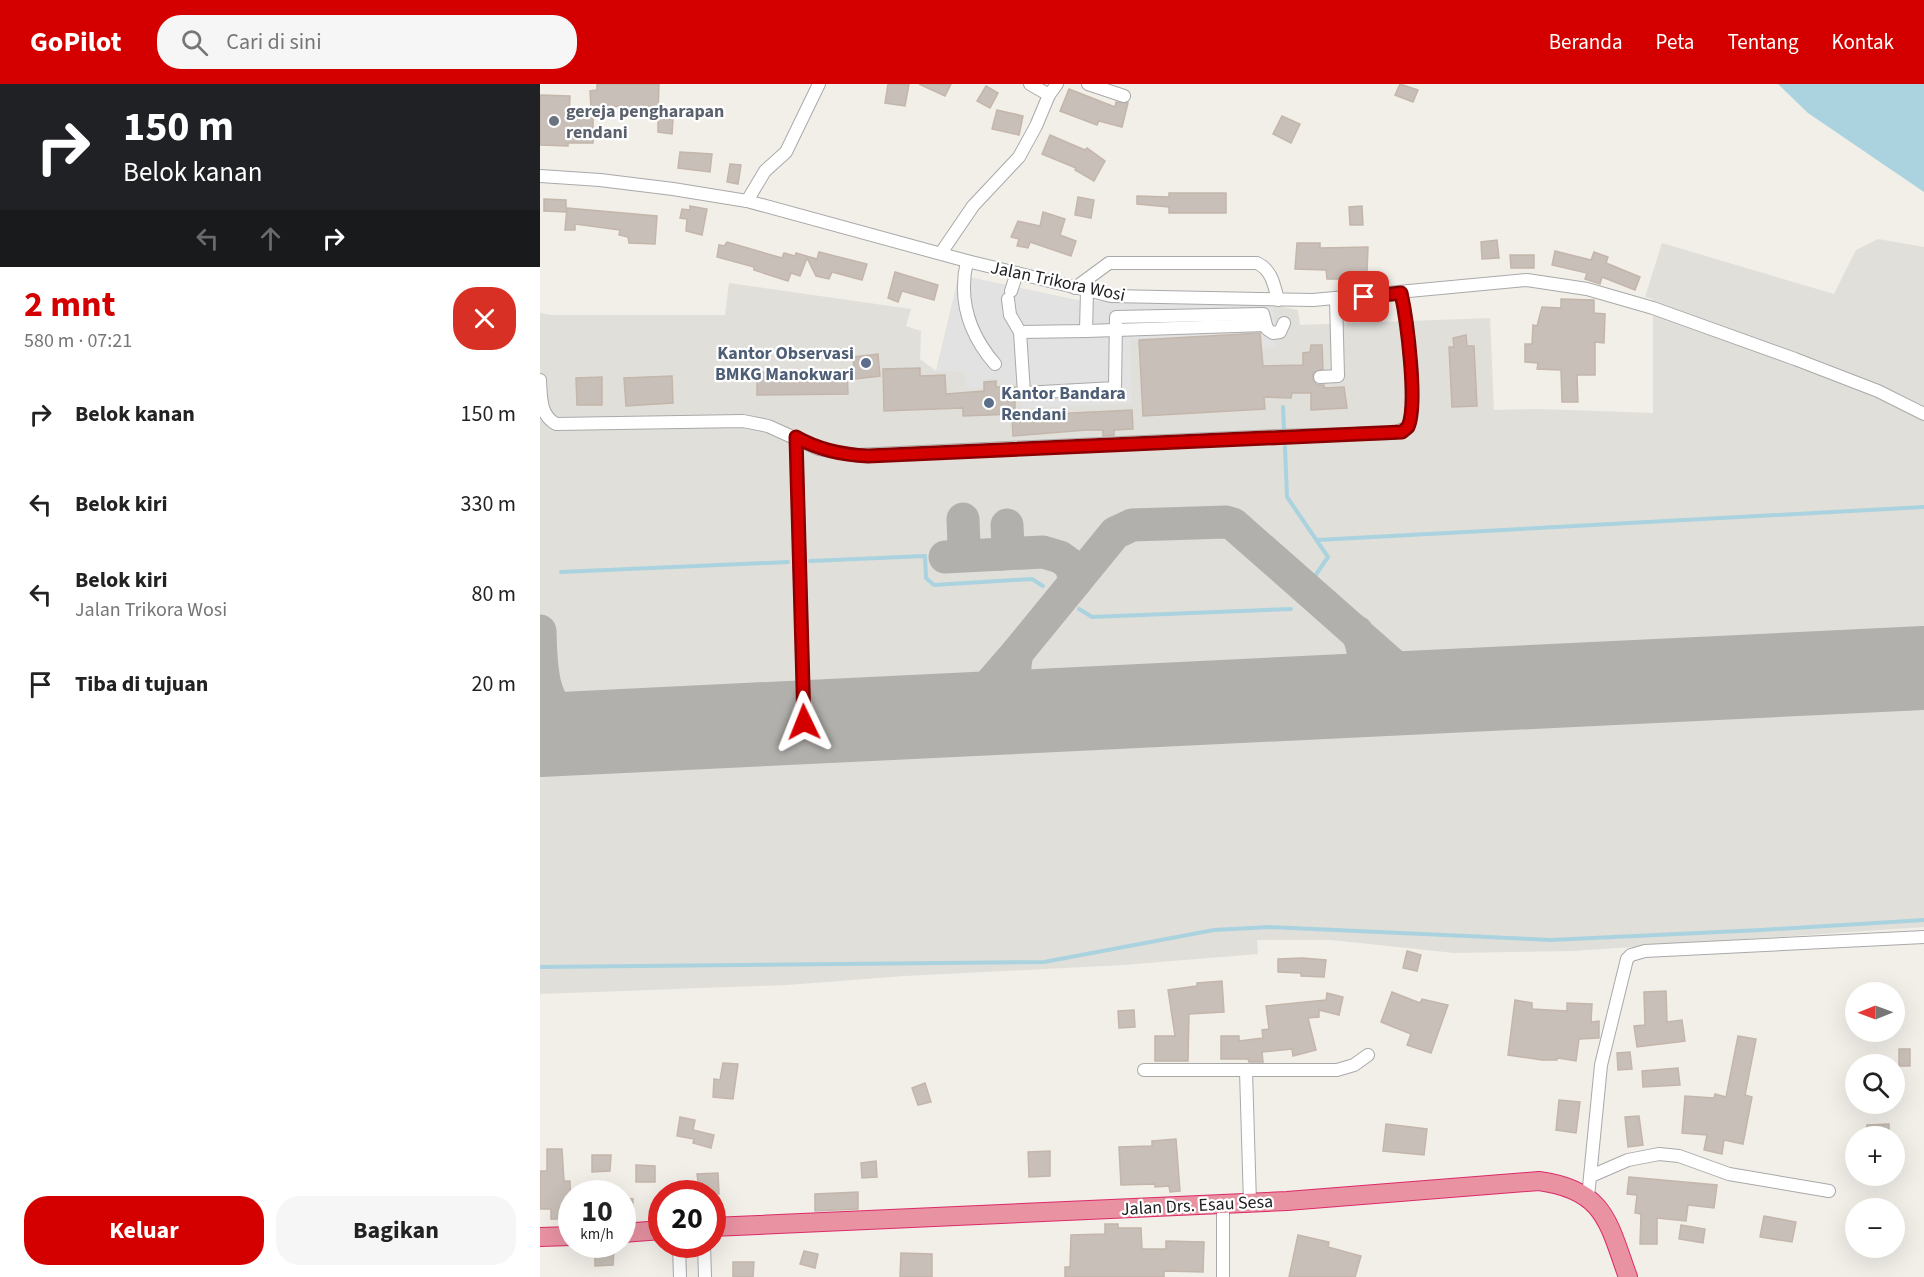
<!DOCTYPE html>
<html lang="id">
<meta charset="utf-8">
<style>
body{margin:0;font-family:"Source Sans 3",sans-serif;background:#f6f6f6;color:#222;height:100vh;display:flex;flex-direction:column;font-size:22px;white-space:nowrap}
*{box-sizing:border-box;margin:0}
p{font-size:20px;color:#767676}
.icon{flex:none;width:33px;height:33px;fill:none;stroke:currentColor;stroke-width:2;stroke-linecap:round;stroke-linejoin:round}
.map{position:relative;flex:1;overflow:hidden}
.panel{display:flex;flex-direction:column;background:#fff;width:540px}
.panel>*{flex:none}
.guide{background:#202124;color:#fff;overflow:hidden}
.needle{width:39px;rotate:269deg}
.controls{position:absolute;left:1305px;top:898px;display:grid;gap:12px}
.controls a{display:grid;place-items:center;width:60px;height:60px;border-radius:50%;background:#fff;box-shadow:0 6px 24px #0002;font-size:30px}
.speed{position:absolute;left:18px;top:1096px;display:flex;gap:12px;font-size:30px;font-weight:700;text-align:center}
.speed>*{display:grid;place-content:center;width:78px;height:78px;border-radius:50%;background:#fff;box-shadow:0 6px 24px #0002;line-height:1}
.speed small{font-size:15px;font-weight:400}
.speed .limit{border:9px solid #d22;background:#fff;color:#111}
.pin{position:absolute;display:grid;place-items:center;width:51px;height:51px;color:#fff;margin:-26px;border-radius:12px;box-shadow:0 3px 9px #0006}
.me{position:absolute;width:66px;margin:-33px;rotate:358deg;stroke-linejoin:round;filter:drop-shadow(0 0 4px #0008)}
.turn{display:flex;align-items:center;gap:21px;height:126px;padding:0 24px;font-size:27px}
.turn .icon{width:78px;height:78px;stroke-width:2.5}
.turn b{display:block;font-size:42px;line-height:51px}
.lanes{display:flex;align-items:center;height:57px;padding:0 24px;background:#0003;justify-content:center;gap:30px;direction:ltr}
.lanes .off{opacity:.35}
.round{display:grid;place-items:center;flex:none;width:63px;height:63px;border-radius:24px;background:#f6f6f6}
.head{display:flex;align-items:center;justify-content:space-between;height:102px;padding:0 24px}
h1{font-size:36px;font-weight:700;line-height:45px;color:#d40000}
.action{display:flex;gap:12px;margin-top:auto;padding:12px 24px}
.action a{flex:1;height:69px;border-radius:24px;background:#d40000;color:#fff;font-size:24px;font-weight:700;line-height:69px;text-align:center}
.action a+a{background:#f6f6f6;color:#222}
ul{padding:0;list-style:none}
li{display:flex;align-items:center;gap:18px;height:90px;padding:0 24px}
li div{flex:1}
li b{display:block;font-size:22px}
li em{font-style:normal}
header{display:flex;align-items:center;gap:36px;box-sizing:border-box;height:84px;padding:0 30px;background:#d40000;color:#fff}
header strong{font-size:28px}
nav{display:flex;gap:33px;margin-inline-start:auto;font-size:21px}
.search{width:420px;height:54px;background:#f6f6f6;display:flex;align-items:center;gap:15px;box-sizing:border-box;padding:0 21px;border-radius:24px;color:#767676;font-size:22px}
main{display:flex;flex:1;min-height:0}
.map>svg:first-child{display:block}
.airport{fill:#e1dfda}
.parking{fill:#e2e2e2}
.water{fill:#aad3df}
.lines{fill:none;stroke-linecap:round;stroke-linejoin:round}
.stream{stroke:#aad3df;stroke-width:4}
.taxiway{stroke:#b1b0ac;stroke-width:33}
.runway{stroke:#b1b0ac;stroke-width:84}
.building{fill:#c7bfb8;stroke:#c4b6ab;stroke-width:1.5}
.minor-casing{stroke:#a9a9a9;stroke-width:14}
.highway-casing{stroke:#dc2a67;stroke-width:20}
.minor{stroke:#fff;stroke-width:12}
.highway{stroke:#e892a2;stroke-width:18}
.route-casing{stroke:#8a0000;stroke-width:15}
.route{stroke:#d40000;stroke-width:10}
.worship-dot{fill:#6b7280;stroke:#fff;stroke-width:2}
.service-dot{fill:#5c6f8a;stroke:#fff;stroke-width:2}
.labels{text-anchor:middle;stroke-width:4.5;stroke-linejoin:round;paint-order:stroke}
.worship-label{font-size:18px;font-weight:bold;fill:#5b616d;stroke:#fff;text-anchor:start}
.street-label{font-size:18px;fill:#222;stroke:#fff}
.service-label{font-size:18px;font-weight:bold;fill:#4e5e75;stroke:#fff;text-anchor:end}
</style>
<header>
<strong>GoPilot</strong>
<div class="search"><svg class="icon" aria-label="search" viewBox="0 0 24 24"><circle cx="10" cy="10" r="6"/><path d="M15 15l6 6"/></svg>Cari di sini</div>
<nav><a>Beranda</a><a>Peta</a><a>Tentang</a><a>Kontak</a></nav>
</header>
<main>
<section class="panel">
<div class="guide">
<div class="turn"><svg class="icon" aria-label="right" viewBox="0 0 24 24"><path d="M7 20v-9h11M14 6l5 5-5 5"/></svg><div><b>150 m</b>Belok kanan</div></div>
<div class="lanes"><svg class="icon off" aria-label="left" viewBox="0 0 24 24"><path d="M17 20v-9H6M10 6l-5 5 5 5"/></svg><svg class="icon off" aria-label="ahead" viewBox="0 0 24 24"><path d="M12 20V5M6 11l6-6 6 6"/></svg><svg class="icon" aria-label="right" viewBox="0 0 24 24"><path d="M7 20v-9h11M14 6l5 5-5 5"/></svg></div>
</div>
<div class="head"><div><h1>2 mnt</h1><p>580 m · 07:21</p></div><a class="round" style="background:#d93025;color:#fff"><svg class="icon" aria-label="close" viewBox="0 0 24 24"><path d="M6 6l12 12M18 6L6 18"/></svg></a></div>
<ul>
<li><svg class="icon" aria-label="right" viewBox="0 0 24 24"><path d="M7 20v-9h11M14 6l5 5-5 5"/></svg><div><b>Belok kanan</b></div><em>150 m</em></li>
<li><svg class="icon" aria-label="left" viewBox="0 0 24 24"><path d="M17 20v-9H6M10 6l-5 5 5 5"/></svg><div><b>Belok kiri</b></div><em>330 m</em></li>
<li><svg class="icon" aria-label="left" viewBox="0 0 24 24"><path d="M17 20v-9H6M10 6l-5 5 5 5"/></svg><div><b>Belok kiri</b><p>Jalan Trikora Wosi</p></div><em>80 m</em></li>
<li><svg class="icon" aria-label="arrive" viewBox="0 0 24 24"><path d="M6 21V4h12l-3 4 3 4H6"/></svg><div><b>Tiba di tujuan</b></div><em>20 m</em></li>
</ul>
<div class="action"><a>Keluar</a><a>Bagikan</a></div>
</section>
<div class="map">
<svg width="1384" height="1193" viewBox="0 0 1384 1193">
<rect width="100%" height="100%" fill="#f2efe9"/>
<!-- airport -->
<path class="airport" d="M 1338,155 L 1384,163 L 1384,843 L 1034,867 L 914,869 L 791,856 L 717,856 L 718,870 L 583,881 L 365,892 L 247,901 L 0,910 L 0,229 L 12,231 L 185,231 L 189,199 L 371,225 L 366,242 L 381,247 L 380,275 L 396,287 L 419,191 L 541,217 L 734,221 L 758,226 L 760,241 L 950,234 L 954,326 L 999,325 L 1113,329 L 1113,215 L 1105,213 L 1122,159 L 1294,210 L 1316,166 Z"/>
<!-- parking -->
<path class="parking" d="M 419,191 L 541,217 L 734,221 L 736,263 L 722,264 L 720,249 L 590,257 L 592,319 L 482,324 L 480,300 L 459,300 L 459,295 L 443,295 L 443,304 L 427,305 L 425,288 L 397,287 Z"/>
<!-- water -->
<path class="water" d="M 1238,0 L 1384,0 L 1384,108 L 1268,29 Z"/>
<g class="lines">
<!-- stream -->
<g class="stream">
<path d="M 743,323 L 744,345"/>
<path d="M 745,363 L 747,413 L 788,473 L 775,492"/>
<path d="M 777,456 L 1384,423"/>
<path d="M 270,477 L 385,472 L 386,494 L 394,501 L 492,495 L 503,502"/>
<path d="M 21,488 L 248,478"/>
<path d="M 539,525 L 552,533 L 751,525"/>
<path d="M 0,883 L 504,878 L 674,846 L 729,843 L 1011,856 L 1221,846 L 1384,836"/>
</g>
<!-- taxiway -->
<g class="taxiway">
<path d="M 462,470 L 468,462 L 467,441"/>
<path d="M 416,472 L 424,462 L 423,435"/>
<path d="M 405,473 L 503,468 L 520,473 L 531,481 L 535,498"/>
<path d="M 0,547 C 1,579 0,622 33,639 C 42,643 51,645 60,648"/>
<path d="M 801,612 C 823,590 830,577 817,548"/>
<path d="M 532,625 C 491,622 467,616 477,569 L 575,449 L 592,441 L 686,438 L 693,440 L 870,596 L 901,607"/>
<path d="M 413,631 L 431,622 L 477,569"/>
</g>
<!-- runway -->
<path class="runway" d="M 0,651 L 1384,584"/>
</g>
<!-- building -->
<g class="building">
<path d="M 57,0 L 119,0 L 118,29 L 86,28 L 86,22 L 51,24 L 50,7 L 57,6 Z"/>
<path d="M 348,0 L 369,0 L 365,22 L 345,19 Z"/>
<path d="M 379,0 L 411,0 L 405,12 Z"/>
<path d="M 860,0 L 878,6 L 873,18 L 855,11 Z"/>
<path d="M 446,2 L 458,9 L 450,24 L 437,17 Z"/>
<path d="M 529,5 L 575,23 L 576,18 L 588,19 L 582,43 L 559,37 L 557,41 L 520,27 Z"/>
<path d="M 0,11 L 30,12 L 29,34 L 53,34 L 53,59 L 28,59 L 28,62 L 0,61 Z"/>
<path d="M 457,26 L 483,32 L 479,51 L 452,45 Z"/>
<path d="M 742,32 L 760,40 L 751,59 L 733,50 Z"/>
<path d="M 118,35 L 133,35 L 132,50 L 118,48 Z"/>
<path d="M 510,51 L 545,66 L 547,64 L 565,77 L 554,97 L 535,86 L 536,84 L 502,70 Z"/>
<path d="M 140,68 L 172,70 L 170,88 L 138,84 Z"/>
<path d="M 190,80 L 201,81 L 198,100 L 187,98 Z"/>
<path d="M 629,109 L 686,109 L 686,129 L 629,129 L 629,123 L 597,120 L 597,112 L 629,113 Z"/>
<path d="M 538,113 L 554,116 L 551,134 L 535,131 Z"/>
<path d="M 4,115 L 26,116 L 26,128 L 4,127 Z"/>
<path d="M 150,122 L 167,125 L 162,151 L 146,147 L 147,135 L 140,134 L 142,125 L 150,126 Z"/>
<path d="M 822,122 L 823,141 L 810,141 L 809,123 Z"/>
<path d="M 27,124 L 117,132 L 115,160 L 89,159 L 88,153 L 79,151 L 80,146 L 35,140 L 35,146 L 25,146 Z"/>
<path d="M 503,128 L 525,135 L 520,151 L 536,157 L 531,172 L 490,158 L 488,164 L 477,162 L 479,155 L 471,153 L 478,137 L 500,142 Z"/>
<path d="M 957,156 L 959,174 L 942,175 L 941,158 Z"/>
<path d="M 187,158 L 242,174 L 244,169 L 255,172 L 256,169 L 277,175 L 279,168 L 327,180 L 322,196 L 292,188 L 289,195 L 276,192 L 267,174 L 260,192 L 251,189 L 248,197 L 214,186 L 214,183 L 177,173 L 179,161 L 184,162 Z"/>
<path d="M 757,159 L 780,159 L 780,164 L 828,163 L 827,188 L 808,188 L 807,195 L 787,195 L 786,186 L 755,185 Z"/>
<path d="M 1015,167 L 1051,176 L 1054,168 L 1068,173 L 1066,179 L 1100,193 L 1095,206 L 1062,193 L 1060,200 L 1045,195 L 1047,189 L 1012,181 Z"/>
<path d="M 970,171 L 994,171 L 994,184 L 971,184 Z"/>
<path d="M 355,188 L 398,201 L 394,216 L 362,207 L 358,218 L 348,214 Z"/>
<path d="M 1021,215 L 1054,216 L 1054,229 L 1065,230 L 1064,259 L 1055,258 L 1055,291 L 1037,291 L 1038,318 L 1022,318 L 1021,286 L 997,285 L 998,279 L 985,278 L 985,260 L 992,260 L 993,241 L 997,242 L 1002,223 L 1021,224 Z"/>
<path d="M 720,249 L 723,282 L 763,281 L 763,269 L 770,268 L 771,261 L 782,261 L 783,285 L 773,289 L 773,297 L 777,301 L 784,301 L 784,304 L 804,303 L 807,324 L 771,326 L 771,309 L 752,309 L 751,314 L 724,313 L 725,325 L 603,332 L 599,256 Z"/>
<path d="M 926,251 L 927,262 L 934,262 L 937,322 L 912,323 L 909,263 L 914,263 L 913,254 Z"/>
<path d="M 338,270 L 340,292 L 315,295 L 313,273 Z"/>
<path d="M 380,284 L 380,292 L 405,291 L 406,310 L 444,307 L 444,298 L 456,297 L 456,303 L 475,303 L 475,330 L 423,332 L 423,324 L 344,327 L 343,285 Z"/>
<path d="M 307,287 L 308,310 L 217,311 L 217,288 Z"/>
<path d="M 132,292 L 133,319 L 86,322 L 84,294 Z"/>
<path d="M 62,293 L 62,321 L 37,321 L 36,294 Z"/>
<path d="M 592,326 L 593,345 L 574,346 L 574,351 L 563,352 L 563,346 L 546,346 L 473,352 L 472,332 Z"/>
<path d="M 867,867 L 881,871 L 877,887 L 863,884 Z"/>
<path d="M 762,874 L 786,876 L 784,893 L 761,892 L 761,889 L 738,888 L 738,875 Z"/>
<path d="M 682,897 L 684,928 L 649,930 L 648,977 L 615,977 L 615,952 L 635,952 L 628,906 L 657,902 L 657,899 Z"/>
<path d="M 1126,907 L 1127,938 L 1142,936 L 1145,957 L 1097,963 L 1094,942 L 1105,941 L 1104,908 Z"/>
<path d="M 852,908 L 880,919 L 882,915 L 908,921 L 891,969 L 867,961 L 871,950 L 841,938 Z"/>
<path d="M 787,909 L 803,913 L 799,931 L 779,926 L 779,933 L 768,934 L 776,966 L 753,972 L 752,965 L 722,968 L 723,978 L 709,978 L 708,975 L 681,975 L 681,952 L 699,952 L 699,957 L 723,954 L 722,946 L 729,945 L 726,922 L 786,916 Z"/>
<path d="M 975,916 L 992,919 L 992,925 L 1027,927 L 1027,919 L 1052,920 L 1051,938 L 1059,937 L 1059,954 L 1039,955 L 1036,977 L 1018,974 L 1017,976 L 1002,976 L 968,971 Z"/>
<path d="M 594,926 L 595,943 L 579,944 L 578,927 Z"/>
<path d="M 1198,952 L 1216,955 L 1205,1011 L 1212,1013 L 1203,1060 L 1184,1056 L 1182,1070 L 1164,1066 L 1167,1051 L 1142,1049 L 1145,1012 L 1174,1014 L 1175,1010 L 1186,1013 Z"/>
<rect x="1359" y="965" width="11" height="17"/>
<path d="M 1090,968 L 1092,985 L 1078,986 L 1077,969 Z"/>
<path d="M 183,979 L 198,980 L 193,1015 L 173,1013 L 174,995 L 180,996 Z"/>
<path d="M 1138,984 L 1140,1001 L 1103,1003 L 1102,987 Z"/>
<path d="M 385,999 L 391,1018 L 378,1021 L 372,1004 Z"/>
<path d="M 1019,1016 L 1040,1018 L 1036,1049 L 1016,1046 Z"/>
<path d="M 1099,1032 L 1103,1061 L 1088,1063 L 1085,1033 Z"/>
<path d="M 140,1033 L 155,1036 L 153,1046 L 174,1051 L 171,1064 L 153,1059 L 154,1055 L 137,1052 Z"/>
<path d="M 846,1040 L 887,1045 L 884,1071 L 843,1067 Z"/>
<path d="M 1349,1040 L 1349,1053 L 1326,1053 L 1327,1041 Z"/>
<path d="M 636,1055 L 640,1107 L 630,1108 L 629,1102 L 615,1103 L 615,1100 L 581,1101 L 579,1063 L 612,1062 L 612,1057 Z"/>
<path d="M 7,1065 L 22,1065 L 24,1097 L 30,1097 L 31,1135 L 11,1135 L 11,1125 L 0,1125 L 0,1087 L 7,1087 Z"/>
<path d="M 510,1067 L 510,1092 L 489,1093 L 488,1068 Z"/>
<path d="M 52,1071 L 71,1071 L 70,1087 L 52,1088 Z"/>
<path d="M 336,1077 L 337,1093 L 322,1094 L 321,1079 Z"/>
<path d="M 96,1081 L 115,1082 L 115,1098 L 96,1098 Z"/>
<path d="M 178,1089 L 179,1110 L 137,1110 L 136,1100 L 158,1098 L 157,1090 Z"/>
<path d="M 1089,1093 L 1177,1101 L 1174,1124 L 1148,1121 L 1146,1137 L 1117,1134 L 1117,1160 L 1100,1160 L 1101,1130 L 1095,1129 L 1097,1111 L 1087,1110 Z"/>
<path d="M 318,1108 L 318,1125 L 275,1127 L 275,1110 Z"/>
<path d="M 84,1114 L 93,1115 L 92,1137 L 83,1138 Z"/>
<path d="M 1224,1132 L 1256,1138 L 1252,1158 L 1220,1153 Z"/>
<path d="M 565,1140 L 578,1140 L 578,1144 L 601,1144 L 602,1165 L 626,1165 L 626,1157 L 664,1158 L 663,1188 L 624,1187 L 624,1193 L 525,1193 L 525,1183 L 530,1183 L 531,1151 L 565,1150 Z"/>
<path d="M 1141,1141 L 1165,1145 L 1163,1159 L 1139,1155 Z"/>
<path d="M 758,1151 L 789,1158 L 788,1163 L 821,1172 L 815,1193 L 749,1193 Z"/>
<path d="M 74,1165 L 73,1181 L 55,1182 L 55,1166 Z"/>
<path d="M 264,1167 L 278,1170 L 275,1184 L 260,1180 Z"/>
<path d="M 361,1169 L 392,1170 L 392,1193 L 360,1193 Z"/>
<path d="M 193,1178 L 214,1178 L 213,1193 L 193,1193 Z"/>
</g>
<g class="lines">
<!-- minor casing -->
<g class="minor-casing">
<g id="minor">
<path d="M 490,0 L 509,11"/>
<path d="M 548,0 L 584,12"/>
<path d="M 0,92 L 60,96 L 133,105 L 207,117 L 427,177 L 571,212 L 773,216 L 987,196 L 1047,205 L 1113,224 L 1255,275 L 1338,307 L 1384,330"/>
<path d="M 207,117 L 225,87 L 246,68 L 279,0"/>
<path d="M 401,169 L 433,122 L 479,73 L 496,42 L 509,11 L 517,0"/>
<path d="M 427,177 C 418,216 429,250 455,280"/>
<path d="M 535,204 L 569,179 L 717,179 C 732,186 734,201 738,216"/>
<path d="M 471,207 L 477,189"/>
<path d="M 468,215 L 470,231 L 480,248 L 546,247 L 547,207"/>
<path d="M 546,247 L 725,241"/>
<path d="M 480,248 L 484,309 L 575,304 L 576,233 L 723,230 L 727,245 L 733,249 L 740,248 L 744,239"/>
<path d="M 780,293 L 798,292 L 796,215"/>
<path d="M 0,296 C 1,314 0,331 16,340 L 203,337 L 228,342 L 279,365 L 315,371 L 735,352 L 854,349 L 868,343 C 878,321 867,235 861,209"/>
<path d="M 256,353 L 264,638"/>
<path d="M 604,986 L 797,986 L 814,981 L 828,971"/>
<path d="M 706,987 L 710,1119"/>
<path d="M 1051,1092 L 1088,1076 L 1119,1070 L 1139,1072 L 1189,1090 L 1289,1107"/>
<path d="M 1048,1113 L 1061,981 L 1087,875 L 1091,871 L 1105,867 L 1384,853"/>
<path d="M 139,1161 L 140,1193"/>
<path d="M 164,1161 L 165,1193"/>
<path d="M 683,1193 L 683,1120"/>
</g>
</g>
<!-- highway casing -->
<g class="highway-casing">
<g id="highway">
<path d="M 172,1143 L 747,1117 L 999,1097 C 1065,1106 1068,1138 1088,1193"/>
<path d="M 82,1149 L 122,1146"/>
<path d="M 0,1153 L 32,1152"/>
</g>
</g>
<!-- minor -->
<use href="#minor" class="minor"/>
<!-- highway -->
<use href="#highway" class="highway"/>
</g>
<g class="lines">
<!-- route casing -->
<g class="route-casing">
<path id="route" d="M 264,638 L 256,353 C 279,366 301,371 328,372 L 862,348 L 868,343 C 878,321 867,236 861,209 L 824,213"/>
</g>
<!-- route -->
<use href="#route" class="route"/>
</g>
<!-- markers -->
<circle class="worship-dot" cx="14" cy="37" r="6"/>
<g class="service-dot">
<circle cx="326" cy="279" r="6"/>
<circle cx="449" cy="319" r="6"/>
</g>
<g class="labels">
<!-- worship labels -->
<g class="worship-label">
<text x="26" y="33">gereja pengharapan<tspan x="26" dy="21">rendani</tspan></text>
</g>
<!-- street labels -->
<g class="street-label">
<text transform="translate(518 197) rotate(12)" y="6">Jalan Trikora Wosi</text>
<text transform="translate(657 1121) rotate(-3)" y="6">Jalan Drs. Esau Sesa</text>
</g>
<!-- service labels -->
<g class="service-label">
<text x="314" y="275">Kantor Observasi<tspan x="314" dy="21">BMKG Manokwari</tspan></text>
<text x="461" y="315" text-anchor="start">Kantor Bandara<tspan x="461" dy="21">Rendani</tspan></text>
</g>
</g>
</svg>
<div class="controls">
<a><svg class="needle" viewBox="-14 -14 28 28"><path d="M0-13l5 13h-10z" fill="#e53935"/><path d="M0 13l5-13h-10z" fill="#767676"/></svg></a>
<a><svg class="icon" aria-label="search" viewBox="0 0 24 24"><circle cx="10" cy="10" r="6"/><path d="M15 15l6 6"/></svg></a>
<a>+</a>
<a>−</a>
</div>
<div class="speed"><div>10<small>km/h</small></div><div class="limit">20</div></div>
<div class="pin" style="left:824px;top:213px;background:#d93025"><svg class="icon" aria-label="arrive" viewBox="0 0 24 24"><path d="M6 21V4h12l-3 4 3 4H6"/></svg></div>
<svg class="me" style="left:264px;top:638px" viewBox="-20 -20 40 40"><path d="M0-17L14 15 0 8-14 15z" fill="#d40000" stroke="#fff" stroke-width="4"/></svg>
</div>
</main>
